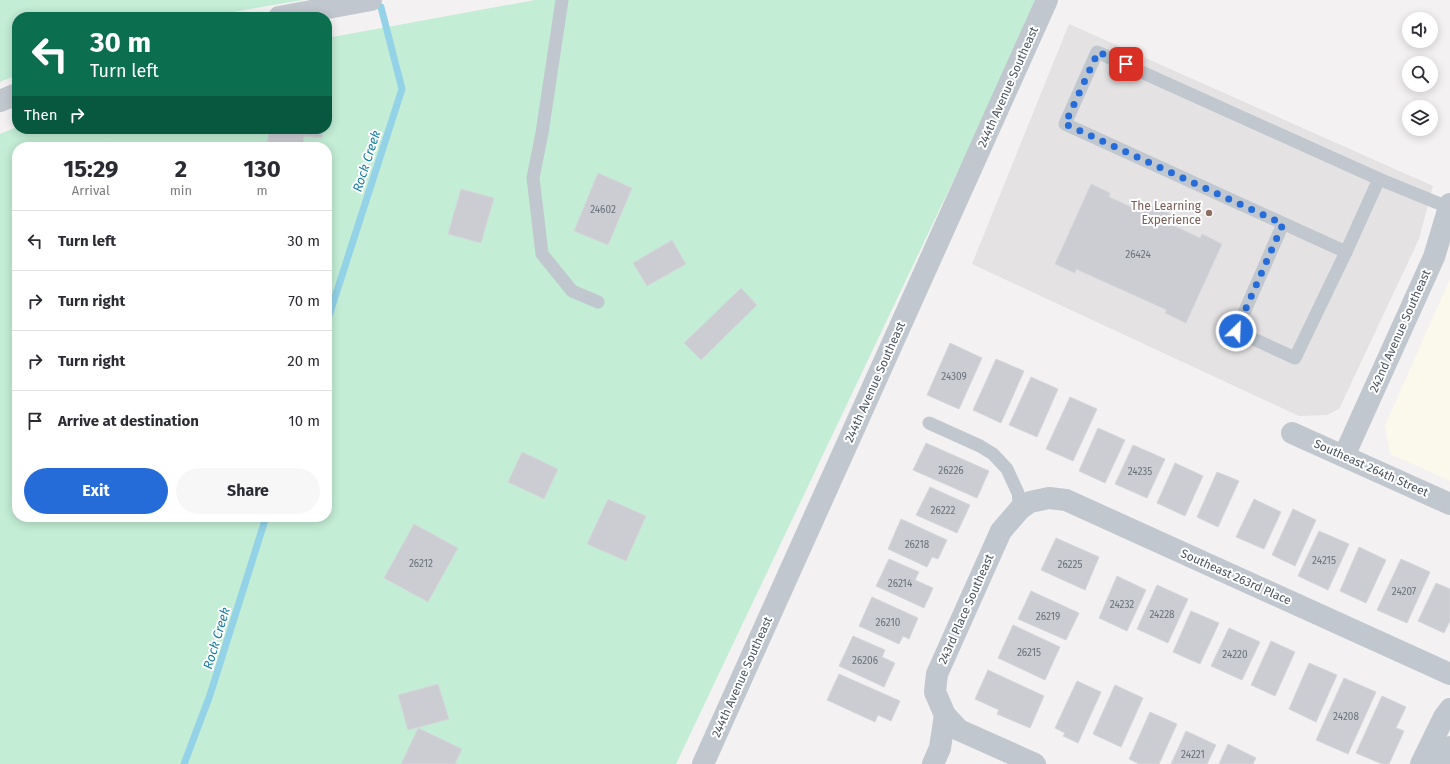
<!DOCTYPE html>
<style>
body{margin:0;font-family:"Fira Sans",sans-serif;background:#f7f7f7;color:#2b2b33;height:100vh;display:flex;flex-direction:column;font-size:15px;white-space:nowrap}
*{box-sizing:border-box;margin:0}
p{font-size:13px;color:#7c7c81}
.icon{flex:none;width:22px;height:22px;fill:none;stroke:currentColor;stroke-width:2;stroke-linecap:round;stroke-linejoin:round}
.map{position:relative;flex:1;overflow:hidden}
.drawer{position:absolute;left:12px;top:142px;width:320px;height:380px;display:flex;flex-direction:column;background:#fff;border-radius:16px;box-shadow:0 2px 10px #0003}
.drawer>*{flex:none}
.hud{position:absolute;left:12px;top:12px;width:320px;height:122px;border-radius:16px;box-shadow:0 2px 10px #0003;background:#0b6e4f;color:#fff;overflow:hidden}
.fabs{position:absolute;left:1402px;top:12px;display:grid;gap:8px}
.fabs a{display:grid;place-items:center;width:36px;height:36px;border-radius:50%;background:#fff;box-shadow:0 2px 10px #0003;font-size:20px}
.pin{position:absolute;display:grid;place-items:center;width:34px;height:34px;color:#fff;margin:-17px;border-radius:8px;box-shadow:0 2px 6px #0006}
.me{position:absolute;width:44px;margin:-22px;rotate:24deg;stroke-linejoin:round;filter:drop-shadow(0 0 3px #0008)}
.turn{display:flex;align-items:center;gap:14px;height:84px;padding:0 12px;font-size:18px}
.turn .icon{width:52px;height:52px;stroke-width:2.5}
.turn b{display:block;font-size:28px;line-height:34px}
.then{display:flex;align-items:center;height:38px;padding:0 12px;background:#0003;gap:8px;font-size:15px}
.eta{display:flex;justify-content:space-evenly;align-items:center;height:68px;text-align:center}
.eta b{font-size:24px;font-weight:700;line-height:28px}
.button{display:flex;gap:8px;margin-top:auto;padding:8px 12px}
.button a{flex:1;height:46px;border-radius:24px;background:#256cd8;color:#fff;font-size:16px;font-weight:700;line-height:46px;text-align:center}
.button a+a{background:#f7f7f7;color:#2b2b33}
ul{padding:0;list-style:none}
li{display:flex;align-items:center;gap:12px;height:60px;padding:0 12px;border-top:1px solid #e1e1e2}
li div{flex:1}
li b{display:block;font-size:15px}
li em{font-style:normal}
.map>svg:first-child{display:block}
.commercial{fill:#fbf8ec}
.education{fill:#e4e2e2}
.green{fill:#c3edd5;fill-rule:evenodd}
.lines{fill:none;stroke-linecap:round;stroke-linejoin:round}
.stream{stroke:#93d2e7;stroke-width:7}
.building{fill:#cbcdd3;stroke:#d5d7db}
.service{stroke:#c0c7ce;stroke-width:13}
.minor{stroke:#c0c7ce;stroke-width:22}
.tertiary{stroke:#c0c7ce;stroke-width:22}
.route{stroke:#256cd8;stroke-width:7;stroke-dasharray:0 12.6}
.education-dot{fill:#8d6e63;stroke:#fff;stroke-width:1.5}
.labels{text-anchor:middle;stroke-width:4;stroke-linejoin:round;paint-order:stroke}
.number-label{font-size:10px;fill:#6a727a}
.street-label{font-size:12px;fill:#4a535d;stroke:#fff}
.education-label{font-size:12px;fill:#785e54;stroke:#fff;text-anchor:end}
.water-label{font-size:13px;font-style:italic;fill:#1680a4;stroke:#fff}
</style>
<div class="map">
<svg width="1450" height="764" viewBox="0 0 1450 764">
<rect width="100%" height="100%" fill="#f3f1f1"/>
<!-- commercial -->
<path class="commercial" d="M 1450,279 L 1450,481 L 1390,454 L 1385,425 Z"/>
<!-- education -->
<path class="education" d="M 1069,24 L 1433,186 L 1419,239 L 1339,409 L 1327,415 L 1299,416 L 972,264 Z"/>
<!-- green -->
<g class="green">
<path d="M 0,0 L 303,0 L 203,17 L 17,17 L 17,75 L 0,82 Z"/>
<path d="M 535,0 L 1039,0 L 676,764 L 0,764 L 0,134 L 17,127 L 17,129 L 327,129 L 327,38 ZM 17,147 L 327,147 L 327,517 L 17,517 Z"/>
</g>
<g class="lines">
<!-- stream -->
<g class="stream">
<path d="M 327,322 L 402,89 L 381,7"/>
<path d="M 184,764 L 210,695 L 266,517"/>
</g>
</g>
<!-- building -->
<g class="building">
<path d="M 269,129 L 323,129 L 322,138 L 304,136 L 303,147 L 267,147 Z"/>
<path d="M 104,142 L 135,147 L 103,147 Z"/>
<path d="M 598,173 L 632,188 L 608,245 L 574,231 Z"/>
<path d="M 1091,184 L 1110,193 L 1109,197 L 1142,212 L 1146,203 L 1172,215 L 1168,223 L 1200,238 L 1202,234 L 1222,244 L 1186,323 L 1165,313 L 1167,310 L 1076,269 L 1075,273 L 1055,264 Z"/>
<path d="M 461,189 L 494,198 L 481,243 L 448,234 Z"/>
<path d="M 672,240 L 686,264 L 647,286 L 633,263 Z"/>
<path d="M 741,288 L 757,305 L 701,360 L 684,343 Z"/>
<path d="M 950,343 L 982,358 L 959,409 L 927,395 Z"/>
<path d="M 996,359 L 1024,371 L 1001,423 L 973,410 Z"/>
<path d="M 1031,377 L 1058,389 L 1037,437 L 1009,425 Z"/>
<path d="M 1070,397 L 1097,409 L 1073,461 L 1046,449 Z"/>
<path d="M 1098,428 L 1125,440 L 1105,483 L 1079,471 Z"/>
<path d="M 926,443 L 989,471 L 977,498 L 913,470 Z"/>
<path d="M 1133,445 L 1165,459 L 1147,498 L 1115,484 Z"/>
<path d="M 522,452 L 558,469 L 544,499 L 508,482 Z"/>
<path d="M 1175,463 L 1203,476 L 1185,516 L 1157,503 Z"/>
<path d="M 1217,472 L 1239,481 L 1218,527 L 1197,517 Z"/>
<path d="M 930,487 L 970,505 L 957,533 L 916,515 Z"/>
<path d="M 608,499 L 646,516 L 626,561 L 587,544 Z"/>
<path d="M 1254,499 L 1281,512 L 1264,549 L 1236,537 Z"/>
<path d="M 1293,509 L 1316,520 L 1295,566 L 1272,555 Z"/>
<path d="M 901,519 L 947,540 L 938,559 L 932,557 L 927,567 L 888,549 Z"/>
<path d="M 414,524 L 458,548 L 428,602 L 384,578 Z"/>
<path d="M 1319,531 L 1349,544 L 1328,590 L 1298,576 Z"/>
<path d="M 1056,538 L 1099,557 L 1085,590 L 1041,570 Z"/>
<path d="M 1359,547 L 1386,560 L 1366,603 L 1340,591 Z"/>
<path d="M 889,559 L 919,572 L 915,580 L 933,588 L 924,608 L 876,586 Z"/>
<path d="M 1401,559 L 1430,572 L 1407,623 L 1377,610 Z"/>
<path d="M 1117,576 L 1146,590 L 1127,631 L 1099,618 Z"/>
<path d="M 1436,583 L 1450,589 L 1450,621 L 1444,633 L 1418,621 Z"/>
<path d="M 1157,585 L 1188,599 L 1168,643 L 1137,629 Z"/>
<path d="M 1031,591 L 1079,613 L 1066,640 L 1018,619 Z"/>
<path d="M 872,597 L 918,618 L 909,639 L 903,636 L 899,644 L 859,626 Z"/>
<path d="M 1191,611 L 1219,623 L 1200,664 L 1173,652 Z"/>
<path d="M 1013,625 L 1060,647 L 1045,680 L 998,658 Z"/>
<path d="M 1229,628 L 1260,642 L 1242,680 L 1211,666 Z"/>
<path d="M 853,636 L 885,650 L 882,657 L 895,663 L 884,687 L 839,666 Z"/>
<path d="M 1271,641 L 1295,652 L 1275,696 L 1251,685 Z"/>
<path d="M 1309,663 L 1337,675 L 1316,722 L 1289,709 Z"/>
<path d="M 988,670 L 1044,696 L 1030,728 L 997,714 L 999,710 L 975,699 Z"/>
<path d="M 839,674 L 900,701 L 891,721 L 878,715 L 875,722 L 827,700 Z"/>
<path d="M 1344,678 L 1376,692 L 1348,754 L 1316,740 Z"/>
<path d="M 1077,681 L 1101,692 L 1078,743 L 1063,736 L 1065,733 L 1055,728 Z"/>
<path d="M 438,684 L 449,719 L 408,730 L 398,695 Z"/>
<path d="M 1115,685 L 1143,698 L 1121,747 L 1093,734 Z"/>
<path d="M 1382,696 L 1406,707 L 1396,728 L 1404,731 L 1389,764 L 1382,764 L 1356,753 Z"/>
<path d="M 1150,712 L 1177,724 L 1159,764 L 1139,764 L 1129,759 Z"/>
<path d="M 418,728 L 462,749 L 455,764 L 401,764 Z"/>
<path d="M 1186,731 L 1216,745 L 1207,764 L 1171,764 Z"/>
<path d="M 1228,744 L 1256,758 L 1253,764 L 1219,764 Z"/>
</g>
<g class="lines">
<!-- service -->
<g class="service">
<path d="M 562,0 L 542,133 L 533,178 L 537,211 L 542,254 L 572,291 L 598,302"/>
<path d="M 1379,179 L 1346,252 L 1065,124 L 1097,52 L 1379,179 L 1450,208"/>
<path d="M 1283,224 L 1236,331 L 1295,358 L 1346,252"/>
<path d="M 929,423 L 980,446 L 993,454 L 1007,469 L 1018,493 L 1020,509"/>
</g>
<!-- minor -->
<g class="minor">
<path d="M 1292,433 L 1450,504"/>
<path d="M 1344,456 L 1434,257 L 1450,204"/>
<path d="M 703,764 L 1047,0"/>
<path d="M 933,764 L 940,748 L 945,715"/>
<path d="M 1035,764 L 959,730 L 945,715 L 935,692 L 937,674 L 1001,531 L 1020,509 L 1030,502 L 1049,498 L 1066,500 L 1450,674"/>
<path d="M 1421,764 L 1444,717 L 1450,709"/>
<path d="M 1442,764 L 1450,747"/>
</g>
<!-- tertiary -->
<g class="tertiary">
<path d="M 279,17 L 371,0"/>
<path d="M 0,101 L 17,94"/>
</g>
</g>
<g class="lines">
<!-- route -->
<path class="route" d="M 1126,64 L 1098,52 L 1065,124 L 1283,224 L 1236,331"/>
</g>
<!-- markers -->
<circle class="education-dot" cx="1209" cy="213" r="4"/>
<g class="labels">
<!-- number labels -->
<g class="number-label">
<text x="603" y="213">24602</text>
<text x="1138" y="258">26424</text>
<text x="954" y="380">24309</text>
<text x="951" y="474">26226</text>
<text x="1140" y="475">24235</text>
<text x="943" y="514">26222</text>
<text x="917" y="548">26218</text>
<text x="1324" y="564">24215</text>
<text x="421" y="567">26212</text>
<text x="1070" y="568">26225</text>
<text x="900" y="587">26214</text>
<text x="1404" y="595">24207</text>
<text x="1122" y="608">24232</text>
<text x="1162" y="618">24228</text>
<text x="1048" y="620">26219</text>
<text x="888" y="626">26210</text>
<text x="1029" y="656">26215</text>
<text x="1235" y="658">24220</text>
<text x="865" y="664">26206</text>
<text x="1346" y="720">24208</text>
<text x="1193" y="758">24221</text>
</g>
<!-- street labels -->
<g class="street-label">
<text transform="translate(1008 87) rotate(-66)" y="4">244th Avenue Southeast</text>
<text transform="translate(1400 331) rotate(-66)" y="4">242nd Avenue Southeast</text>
<text transform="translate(875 382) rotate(-66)" y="4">244th Avenue Southeast</text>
<text transform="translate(1371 468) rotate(24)" y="4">Southeast 264th Street</text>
<text transform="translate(1236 577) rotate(24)" y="4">Southeast 263rd Place</text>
<text transform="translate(966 609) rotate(-66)" y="4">243rd Place Southeast</text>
<text transform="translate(742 677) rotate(-66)" y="4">244th Avenue Southeast</text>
</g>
<!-- education labels -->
<g class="education-label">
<text x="1201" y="210">The Learning<tspan x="1201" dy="14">Experience</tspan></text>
</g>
<!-- water labels -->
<g class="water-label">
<text transform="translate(366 161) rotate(-72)" y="5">Rock Creek</text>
<text transform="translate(216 638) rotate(-73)" y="5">Rock Creek</text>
</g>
</g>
</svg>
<div class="fabs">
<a><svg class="icon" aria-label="sound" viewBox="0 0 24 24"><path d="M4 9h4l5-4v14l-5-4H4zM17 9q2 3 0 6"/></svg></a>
<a><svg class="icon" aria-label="search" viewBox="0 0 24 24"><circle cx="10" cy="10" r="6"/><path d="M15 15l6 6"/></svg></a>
<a><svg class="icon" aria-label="layers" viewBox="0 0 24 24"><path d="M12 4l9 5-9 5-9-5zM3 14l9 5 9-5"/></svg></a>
</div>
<div class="pin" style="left:1126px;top:64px;background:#d93025"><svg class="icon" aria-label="arrive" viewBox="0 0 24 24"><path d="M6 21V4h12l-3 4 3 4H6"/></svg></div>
<svg class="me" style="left:1236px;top:331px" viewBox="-20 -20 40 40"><circle r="17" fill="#256cd8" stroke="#fff" stroke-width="3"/><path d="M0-11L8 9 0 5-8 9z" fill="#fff"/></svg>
<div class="hud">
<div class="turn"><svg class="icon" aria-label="left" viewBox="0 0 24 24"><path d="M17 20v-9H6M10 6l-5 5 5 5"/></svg><div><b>30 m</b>Turn left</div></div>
<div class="then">Then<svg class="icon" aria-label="right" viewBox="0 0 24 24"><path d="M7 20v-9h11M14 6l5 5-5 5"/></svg></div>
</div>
<section class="drawer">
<div class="eta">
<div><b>15:29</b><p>Arrival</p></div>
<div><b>2</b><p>min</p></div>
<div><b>130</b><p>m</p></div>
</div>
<ul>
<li><svg class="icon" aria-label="left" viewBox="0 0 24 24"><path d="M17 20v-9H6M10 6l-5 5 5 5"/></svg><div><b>Turn left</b></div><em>30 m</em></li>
<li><svg class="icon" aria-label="right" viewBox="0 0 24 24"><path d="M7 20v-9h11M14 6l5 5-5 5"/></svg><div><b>Turn right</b></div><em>70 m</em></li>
<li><svg class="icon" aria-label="right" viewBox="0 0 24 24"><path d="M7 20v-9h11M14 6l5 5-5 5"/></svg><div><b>Turn right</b></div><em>20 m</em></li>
<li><svg class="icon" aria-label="arrive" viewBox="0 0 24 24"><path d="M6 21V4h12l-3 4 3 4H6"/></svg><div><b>Arrive at destination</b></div><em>10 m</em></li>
</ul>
<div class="button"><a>Exit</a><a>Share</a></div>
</section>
</div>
